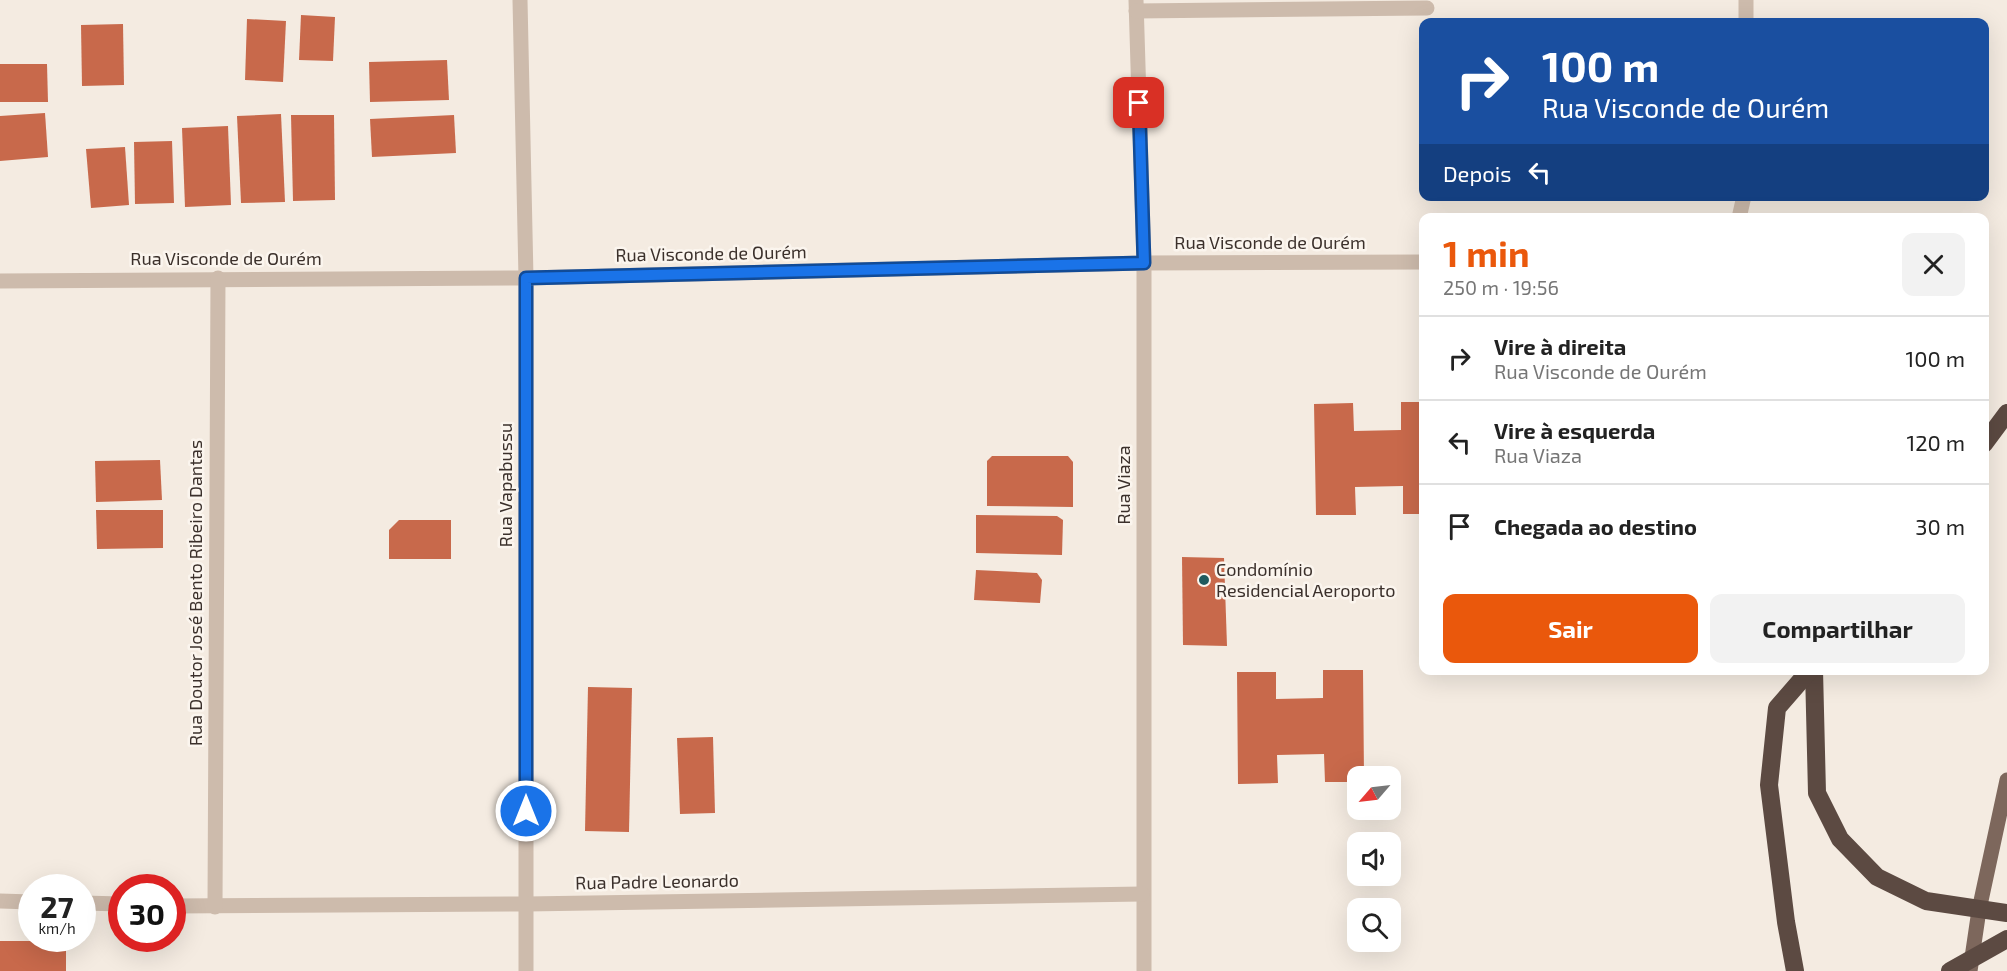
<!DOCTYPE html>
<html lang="pt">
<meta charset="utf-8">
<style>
body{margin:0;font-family:"Exo 2",sans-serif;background:#f2f2f2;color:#222;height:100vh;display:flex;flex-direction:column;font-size:22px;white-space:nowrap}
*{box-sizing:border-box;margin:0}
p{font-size:20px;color:#767676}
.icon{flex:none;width:33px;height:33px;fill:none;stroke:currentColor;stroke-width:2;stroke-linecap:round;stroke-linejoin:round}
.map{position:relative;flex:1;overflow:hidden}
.details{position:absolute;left:1419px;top:213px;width:570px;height:462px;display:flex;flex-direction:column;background:#fff;border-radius:12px;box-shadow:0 6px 24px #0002}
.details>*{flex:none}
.guide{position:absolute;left:1419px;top:18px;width:570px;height:183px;border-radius:12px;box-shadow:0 6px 24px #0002;background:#1a4fa0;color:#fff;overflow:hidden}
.needle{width:39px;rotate:242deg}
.tools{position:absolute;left:1347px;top:766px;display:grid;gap:12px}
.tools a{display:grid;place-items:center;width:54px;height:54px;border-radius:12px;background:#fff;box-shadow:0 6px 24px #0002;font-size:30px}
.speed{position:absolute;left:18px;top:874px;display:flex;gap:12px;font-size:30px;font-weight:700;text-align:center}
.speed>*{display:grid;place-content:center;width:78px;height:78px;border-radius:50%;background:#fff;box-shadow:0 6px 24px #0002;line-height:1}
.speed small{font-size:15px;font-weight:400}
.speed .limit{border:9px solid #d22;background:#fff;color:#111}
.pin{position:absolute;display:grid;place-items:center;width:51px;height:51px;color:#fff;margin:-26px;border-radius:12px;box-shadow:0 3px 9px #0006}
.me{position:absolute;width:66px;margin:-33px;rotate:0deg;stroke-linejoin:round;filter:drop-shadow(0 0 4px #0008)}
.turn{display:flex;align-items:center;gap:21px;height:126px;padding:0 24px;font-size:27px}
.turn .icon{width:78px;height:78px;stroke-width:2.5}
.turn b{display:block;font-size:42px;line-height:51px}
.then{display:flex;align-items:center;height:57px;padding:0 24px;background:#0003;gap:12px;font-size:22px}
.round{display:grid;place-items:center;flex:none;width:63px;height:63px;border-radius:12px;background:#f2f2f2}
.head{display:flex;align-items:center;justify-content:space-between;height:102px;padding:0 24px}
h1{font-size:36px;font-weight:700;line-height:45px;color:#ea580c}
.button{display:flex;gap:12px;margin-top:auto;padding:12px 24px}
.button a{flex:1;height:69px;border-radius:12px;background:#ea580c;color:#fff;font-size:24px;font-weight:700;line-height:69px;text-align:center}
.button a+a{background:#f2f2f2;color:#222}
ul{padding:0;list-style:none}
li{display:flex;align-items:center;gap:18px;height:84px;padding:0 24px;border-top:2px solid #e0e0e0}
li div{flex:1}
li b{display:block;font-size:22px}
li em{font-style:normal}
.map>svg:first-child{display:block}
.building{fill:#c8694b}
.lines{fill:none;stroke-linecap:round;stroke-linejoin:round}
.minor{stroke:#cdbbac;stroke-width:15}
.major{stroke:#7d675c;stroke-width:15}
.highway{stroke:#5c4a42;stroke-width:18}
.highway-bridge{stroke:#5c4a42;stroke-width:18}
.route-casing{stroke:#114b97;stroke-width:15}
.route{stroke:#1a73e8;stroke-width:10}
.poi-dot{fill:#1f5a5e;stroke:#fbf5ee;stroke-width:2}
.labels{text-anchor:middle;stroke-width:5;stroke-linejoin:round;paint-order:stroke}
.street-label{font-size:18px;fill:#3b302b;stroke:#fbf5ee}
.poi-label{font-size:18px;fill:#3b302b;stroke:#fbf5ee;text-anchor:start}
</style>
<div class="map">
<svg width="2007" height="971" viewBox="0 0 2007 971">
<rect width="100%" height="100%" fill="#f4ebe1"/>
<!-- building -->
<g class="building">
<path d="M 301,15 L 335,17 L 333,61 L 299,60 Z"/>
<path d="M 247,19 L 286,21 L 283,82 L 245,80 Z"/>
<path d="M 123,24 L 124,85 L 82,86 L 81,25 Z"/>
<path d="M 447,60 L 449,100 L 370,102 L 369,62 Z"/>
<path d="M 0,64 L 47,64 L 48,102 L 0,102 Z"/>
<path d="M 45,113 L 48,157 L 0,161 L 0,116 Z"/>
<path d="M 281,114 L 285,202 L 241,203 L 237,116 Z"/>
<path d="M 291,115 L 334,115 L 335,200 L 293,201 Z"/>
<path d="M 454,115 L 456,153 L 372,157 L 370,119 Z"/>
<path d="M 228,126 L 231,205 L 185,207 L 182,128 Z"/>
<path d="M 172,141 L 174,203 L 135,204 L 134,142 Z"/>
<path d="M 125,147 L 129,205 L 91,208 L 86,149 Z"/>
<path d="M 1401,402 L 1424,402 L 1424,514 L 1403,514 L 1403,486 L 1355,487 L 1356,515 L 1316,515 L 1314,404 L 1353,403 L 1354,431 L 1401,430 Z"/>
<path d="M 992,456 L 1068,456 L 1073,462 L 1073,507 L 987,506 L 987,461 Z"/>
<path d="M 160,460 L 162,500 L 96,502 L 95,461 Z"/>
<path d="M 96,510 L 163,510 L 163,548 L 97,549 Z"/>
<path d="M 976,515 L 1057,516 L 1063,520 L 1062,555 L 976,553 Z"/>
<path d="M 399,520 L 451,520 L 451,559 L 389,559 L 389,530 Z"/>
<path d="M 1182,557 L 1224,558 L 1227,646 L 1183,645 Z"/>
<path d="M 976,570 L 1037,573 L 1042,580 L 1040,603 L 974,600 Z"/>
<path d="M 1323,670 L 1363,670 L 1364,777 L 1358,777 L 1358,782 L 1325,782 L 1324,754 L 1277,755 L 1278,783 L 1238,784 L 1237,672 L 1276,672 L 1276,699 L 1323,698 Z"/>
<path d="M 588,687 L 632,688 L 629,832 L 585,831 Z"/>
<path d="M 713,737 L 715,813 L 680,814 L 677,738 Z"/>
<rect x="0" y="941" width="66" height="30"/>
</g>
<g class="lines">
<!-- minor -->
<g class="minor">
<path d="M 520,0 L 526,278 L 526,971"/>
<path d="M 1136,0 L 1144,263 L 1144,971"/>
<path d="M 1746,0 L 1746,22"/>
<path d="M 1136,11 L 1427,8"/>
<path d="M 1739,218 L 1744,196"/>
<path d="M 0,281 L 526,278 L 1144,263 L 1424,262"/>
<path d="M 0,901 L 32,902"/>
<path d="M 82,903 L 122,904"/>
<path d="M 172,906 L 527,904 L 1142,894"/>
<path d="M 215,907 L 218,278"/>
</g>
<!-- major -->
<path class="major" d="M 1970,971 L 1979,910 L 2007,780"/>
<!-- highway -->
<g class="highway">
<path d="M 1984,444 L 2007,413"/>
<path d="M 1814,670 L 1817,793 L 1840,839 L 1877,877 L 1926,901 L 2007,913"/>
<path d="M 1795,971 L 1786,922 L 1769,785 L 1777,708 L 1810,670"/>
</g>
<!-- highway-bridge -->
<path class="highway-bridge" d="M 1950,971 L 2007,939"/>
</g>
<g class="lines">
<!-- route casing -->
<g class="route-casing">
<path id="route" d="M 526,811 L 526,278 L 1144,263 L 1139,103"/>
</g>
<!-- route -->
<use href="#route" class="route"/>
</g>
<!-- markers -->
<circle class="poi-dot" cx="1204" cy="580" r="6"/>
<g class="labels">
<!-- street labels -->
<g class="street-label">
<text x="1270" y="249">Rua Visconde de Ourém</text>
<text transform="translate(711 254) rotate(-1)" y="6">Rua Visconde de Ourém</text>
<text x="226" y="265">Rua Visconde de Ourém</text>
<text transform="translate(506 485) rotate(-90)" y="6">Rua Vapabussu</text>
<text transform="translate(1124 485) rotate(-90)" y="6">Rua Viaza</text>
<text transform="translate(196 593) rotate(-90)" y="6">Rua Doutor José Bento Ribeiro Dantas</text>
<text transform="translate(657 882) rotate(-1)" y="6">Rua Padre Leonardo</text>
</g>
<!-- poi labels -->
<g class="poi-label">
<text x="1216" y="576">Condomínio<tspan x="1216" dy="21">Residencial Aeroporto</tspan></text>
</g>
</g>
</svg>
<div class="tools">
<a><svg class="needle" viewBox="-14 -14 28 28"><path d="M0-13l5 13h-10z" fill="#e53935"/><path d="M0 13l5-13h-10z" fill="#767676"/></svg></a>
<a><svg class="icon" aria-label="sound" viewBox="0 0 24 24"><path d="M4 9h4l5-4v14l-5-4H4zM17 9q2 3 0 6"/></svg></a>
<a><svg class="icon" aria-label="search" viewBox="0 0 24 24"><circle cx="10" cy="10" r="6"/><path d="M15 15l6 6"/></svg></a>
</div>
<div class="speed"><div>27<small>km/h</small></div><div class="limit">30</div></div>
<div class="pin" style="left:1139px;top:103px;background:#d93025"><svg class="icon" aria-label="arrive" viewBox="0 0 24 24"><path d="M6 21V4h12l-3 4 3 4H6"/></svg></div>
<svg class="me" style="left:526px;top:811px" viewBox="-20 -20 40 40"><circle r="17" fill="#1a73e8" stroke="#fff" stroke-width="3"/><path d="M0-11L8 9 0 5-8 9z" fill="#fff"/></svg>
<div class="guide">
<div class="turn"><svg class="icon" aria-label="right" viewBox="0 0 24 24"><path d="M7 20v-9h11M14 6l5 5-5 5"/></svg><div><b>100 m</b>Rua Visconde de Ourém</div></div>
<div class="then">Depois<svg class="icon" aria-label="left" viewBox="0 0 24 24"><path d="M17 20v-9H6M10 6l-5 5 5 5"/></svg></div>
</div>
<section class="details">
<div class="head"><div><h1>1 min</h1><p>250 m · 19:56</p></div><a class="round"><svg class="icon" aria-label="close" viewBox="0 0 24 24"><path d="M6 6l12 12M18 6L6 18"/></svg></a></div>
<ul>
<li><svg class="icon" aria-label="right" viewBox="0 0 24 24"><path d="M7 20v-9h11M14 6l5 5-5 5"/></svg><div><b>Vire à direita</b><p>Rua Visconde de Ourém</p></div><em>100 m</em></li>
<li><svg class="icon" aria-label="left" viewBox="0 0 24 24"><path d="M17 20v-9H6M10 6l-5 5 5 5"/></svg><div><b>Vire à esquerda</b><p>Rua Viaza</p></div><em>120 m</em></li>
<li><svg class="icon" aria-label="arrive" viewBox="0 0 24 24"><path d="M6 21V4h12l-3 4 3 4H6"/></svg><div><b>Chegada ao destino</b></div><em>30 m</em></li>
</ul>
<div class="button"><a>Sair</a><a>Compartilhar</a></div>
</section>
</div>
